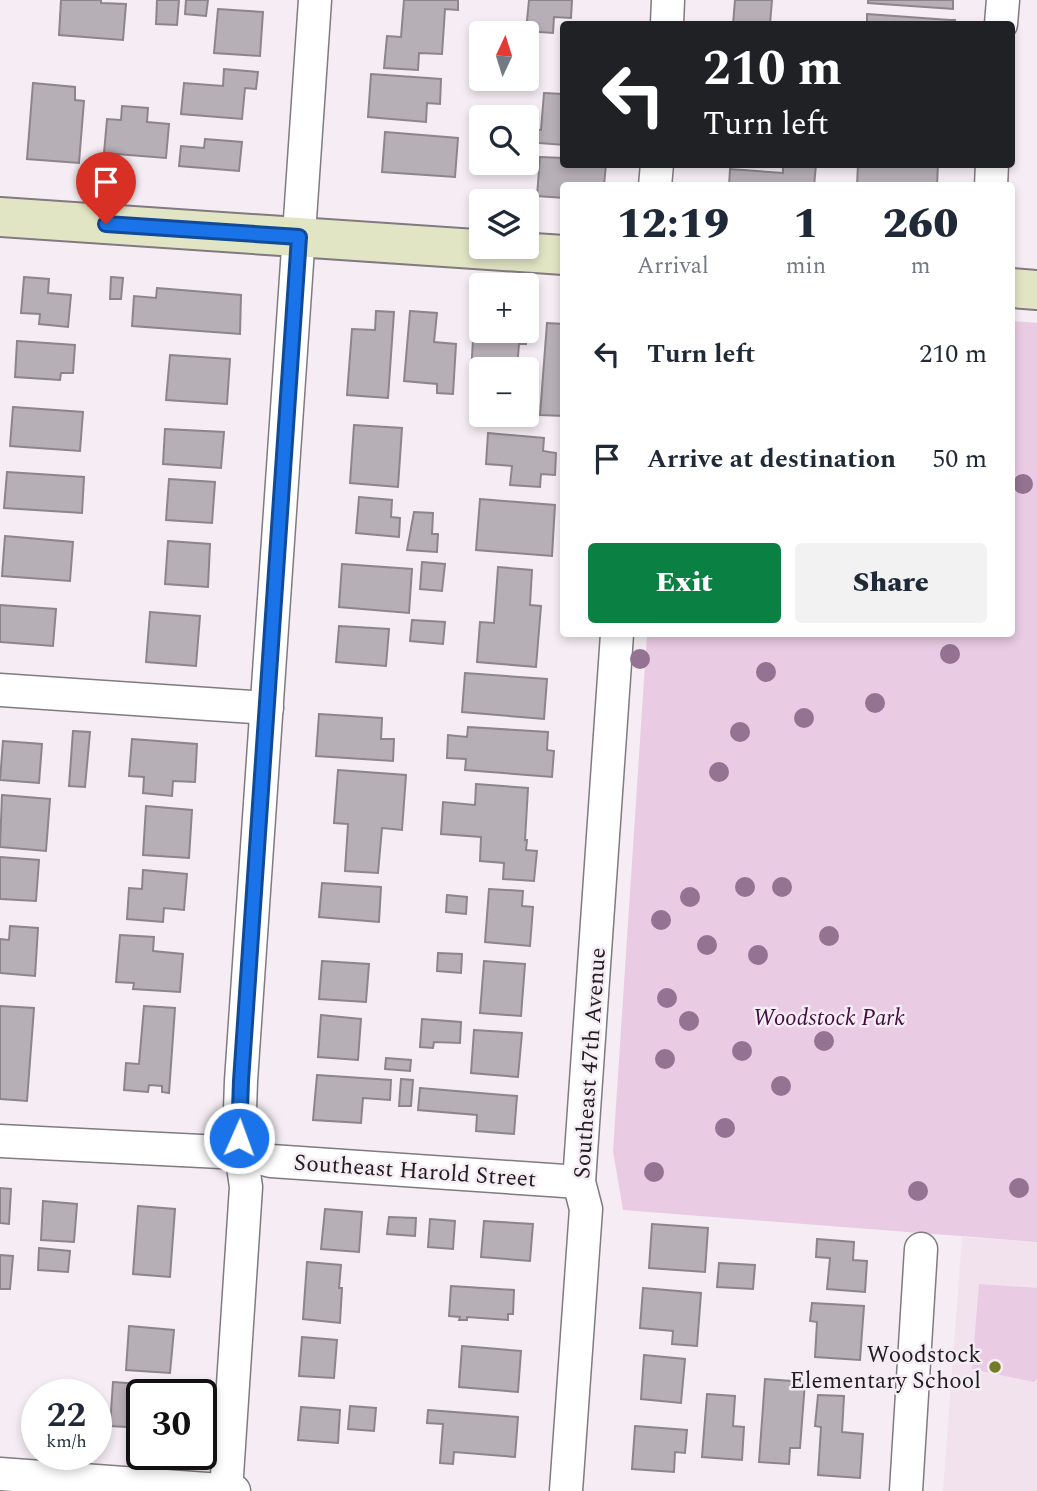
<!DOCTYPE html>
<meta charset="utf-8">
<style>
body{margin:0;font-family:Spectral,serif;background:#f2f2f3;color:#1f2937;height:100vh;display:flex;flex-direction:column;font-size:26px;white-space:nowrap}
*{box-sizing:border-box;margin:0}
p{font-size:23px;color:#747a83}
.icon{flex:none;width:38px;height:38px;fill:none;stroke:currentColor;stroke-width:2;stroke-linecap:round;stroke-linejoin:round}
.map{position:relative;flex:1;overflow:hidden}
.panel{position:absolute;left:560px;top:182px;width:455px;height:455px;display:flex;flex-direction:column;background:#fff;border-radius:7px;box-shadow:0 4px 10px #0003}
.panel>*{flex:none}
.guide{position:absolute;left:560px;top:21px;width:455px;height:147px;border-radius:7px;box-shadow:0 4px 10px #0003;background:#202124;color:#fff;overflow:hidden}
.needle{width:46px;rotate:4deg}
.tools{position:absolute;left:469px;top:21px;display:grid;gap:14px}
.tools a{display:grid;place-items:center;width:70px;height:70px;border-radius:7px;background:#fff;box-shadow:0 4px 10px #0003;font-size:35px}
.speed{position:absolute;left:21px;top:1379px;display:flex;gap:14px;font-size:35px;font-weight:700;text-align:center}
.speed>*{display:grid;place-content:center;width:91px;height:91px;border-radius:50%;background:#fff;box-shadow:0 4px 10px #0003;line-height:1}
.speed small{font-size:18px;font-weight:400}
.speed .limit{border:4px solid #111;border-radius:10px;background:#fff;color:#111}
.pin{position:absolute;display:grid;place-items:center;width:60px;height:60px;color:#fff;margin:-72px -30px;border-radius:50% 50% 50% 0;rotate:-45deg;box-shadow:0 0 7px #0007}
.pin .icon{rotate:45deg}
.me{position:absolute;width:77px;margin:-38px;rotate:2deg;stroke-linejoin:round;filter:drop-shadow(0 0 5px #0008)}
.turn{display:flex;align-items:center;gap:24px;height:147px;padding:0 28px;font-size:32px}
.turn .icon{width:91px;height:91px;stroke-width:2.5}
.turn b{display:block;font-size:49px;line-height:60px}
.eta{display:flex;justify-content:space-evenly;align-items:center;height:119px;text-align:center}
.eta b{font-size:42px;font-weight:800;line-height:49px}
.button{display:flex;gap:14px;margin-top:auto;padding:14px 28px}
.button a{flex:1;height:80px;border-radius:7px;background:#0b8043;color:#fff;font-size:28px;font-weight:800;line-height:80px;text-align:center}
.button a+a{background:#f2f2f3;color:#1f2937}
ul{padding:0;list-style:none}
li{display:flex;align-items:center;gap:21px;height:105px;padding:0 28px}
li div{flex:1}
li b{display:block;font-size:26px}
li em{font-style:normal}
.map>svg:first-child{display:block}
.built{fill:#f1e2ee}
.green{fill:#e9cbe4}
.building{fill:#b7afb6;stroke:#8d858b;stroke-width:2}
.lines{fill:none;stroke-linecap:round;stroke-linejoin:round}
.street-casing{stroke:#817a80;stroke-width:35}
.secondary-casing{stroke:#817a80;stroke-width:42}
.street{stroke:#fff;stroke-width:32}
.secondary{stroke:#e1e5c4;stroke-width:38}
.tree{fill:#947291}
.route-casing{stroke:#114b97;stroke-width:18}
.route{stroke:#1a73e8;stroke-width:12}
.poi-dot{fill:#727c27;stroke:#f5edf3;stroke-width:2.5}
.labels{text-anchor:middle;stroke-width:5;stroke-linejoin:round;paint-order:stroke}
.park-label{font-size:23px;font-style:italic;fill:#440d40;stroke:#f5edf3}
.street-label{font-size:23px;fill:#211e21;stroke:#f5edf3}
.poi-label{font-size:23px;fill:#211e21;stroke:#f5edf3;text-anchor:end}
</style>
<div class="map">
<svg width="1037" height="1491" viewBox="0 0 1037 1491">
<rect width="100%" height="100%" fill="#f5edf3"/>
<!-- built -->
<path class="built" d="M 962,1237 L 1037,1242 L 1037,1491 L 943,1491 Z"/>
<!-- green -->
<g class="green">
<path d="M 1012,321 L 1037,323 L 1037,1242 L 623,1210 L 613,1151 L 647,634 L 1012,634 Z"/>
<path d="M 979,1284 L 1037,1288 L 1037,1378 L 1034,1382 L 972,1369 Z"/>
</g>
<!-- building -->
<g class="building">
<path d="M 61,0 L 101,0 L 101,3 L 126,4 L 123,40 L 59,35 Z"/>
<path d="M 157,0 L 179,0 L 177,25 L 156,24 Z"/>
<path d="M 186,0 L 208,0 L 206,16 L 185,14 Z"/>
<path d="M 404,0 L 458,0 L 458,10 L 445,9 L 442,54 L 419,53 L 418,70 L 384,68 L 387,36 L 401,37 Z"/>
<path d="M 529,0 L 572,0 L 571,18 L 554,17 L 553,33 L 526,31 Z"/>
<path d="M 735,0 L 772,0 L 770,24 L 733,24 Z"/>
<path d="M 868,0 L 953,0 L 953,9 L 868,3 Z"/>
<path d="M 218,9 L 263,12 L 260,56 L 214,53 Z"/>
<path d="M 867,14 L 950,20 L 955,20 L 954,24 L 867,24 Z"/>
<path d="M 224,69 L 258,72 L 256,89 L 245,88 L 242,119 L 181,114 L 184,83 L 223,86 Z"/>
<path d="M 371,74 L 441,79 L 440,104 L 427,103 L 426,122 L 368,117 Z"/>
<path d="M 33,83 L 75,87 L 75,100 L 84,101 L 79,163 L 27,159 Z"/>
<path d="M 544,93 L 564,94 L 564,145 L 527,142 L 527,129 L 541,130 Z"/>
<path d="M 122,106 L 148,108 L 147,122 L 169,124 L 166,158 L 104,153 L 107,119 L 121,120 Z"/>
<path d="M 385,132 L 458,138 L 455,177 L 382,172 Z"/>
<path d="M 205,139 L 242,142 L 239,171 L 179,166 L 181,146 L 204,148 Z"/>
<path d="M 540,157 L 564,158 L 564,164 L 606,164 L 604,186 L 564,186 L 564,198 L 537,196 Z"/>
<path d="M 783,164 L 816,165 L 814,186 L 729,186 L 730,169 L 783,173 Z"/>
<path d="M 858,164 L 938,164 L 937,186 L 857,186 Z"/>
<path d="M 24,277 L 49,279 L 48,293 L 71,295 L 68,327 L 39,324 L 40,314 L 21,313 Z"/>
<path d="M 111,277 L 123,278 L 121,299 L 110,299 Z"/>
<path d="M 157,288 L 241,295 L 240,334 L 132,326 L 134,296 L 156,298 Z"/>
<path d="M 376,311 L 394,312 L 388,398 L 347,395 L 352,329 L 375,330 Z"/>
<path d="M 410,311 L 437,313 L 434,342 L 456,344 L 453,394 L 437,393 L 437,384 L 404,381 Z"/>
<path d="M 527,322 L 526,344 L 519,344 L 517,369 L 481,369 L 481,390 L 470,390 L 473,340 L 502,342 L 502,331 L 527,331 Z"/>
<path d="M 547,323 L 564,324 L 564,416 L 540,415 Z"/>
<path d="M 17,341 L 75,345 L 73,373 L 61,373 L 60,380 L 15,377 Z"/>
<path d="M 170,355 L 230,359 L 227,404 L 166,400 Z"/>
<path d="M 13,407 L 83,412 L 80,451 L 10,446 Z"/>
<path d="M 354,425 L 402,428 L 398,487 L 350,483 Z"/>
<path d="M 165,429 L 224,432 L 221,468 L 163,464 Z"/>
<path d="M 488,433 L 544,438 L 543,451 L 556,453 L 555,475 L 541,474 L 540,487 L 510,485 L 512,466 L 486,464 Z"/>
<path d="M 7,472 L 84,477 L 82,513 L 4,508 Z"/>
<path d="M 169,479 L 215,482 L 212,523 L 166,520 Z"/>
<path d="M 359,497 L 392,500 L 391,517 L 400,518 L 399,537 L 356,533 Z"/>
<path d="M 480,499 L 555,505 L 552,556 L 476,550 Z"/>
<path d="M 414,512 L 433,513 L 432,534 L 438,534 L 437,552 L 407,550 Z"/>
<path d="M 5,536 L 73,542 L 70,581 L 2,576 Z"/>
<path d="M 168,541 L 210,544 L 208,587 L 165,584 Z"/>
<path d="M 422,562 L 445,564 L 442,591 L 420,589 Z"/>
<path d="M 342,564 L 412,569 L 409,613 L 339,607 Z"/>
<path d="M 498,567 L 532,570 L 530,605 L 541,606 L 536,667 L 477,662 L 480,622 L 494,623 Z"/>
<path d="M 0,605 L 56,609 L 53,646 L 0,642 Z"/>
<path d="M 150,612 L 200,616 L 196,666 L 146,662 Z"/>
<path d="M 412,620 L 445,622 L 443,644 L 410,641 Z"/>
<path d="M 339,626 L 389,629 L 386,666 L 336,662 Z"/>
<path d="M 465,673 L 547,679 L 544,719 L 462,712 Z"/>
<path d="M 319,714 L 382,718 L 381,739 L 394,739 L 393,761 L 316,756 Z"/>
<path d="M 468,727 L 548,732 L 547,750 L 554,751 L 552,777 L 465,770 L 466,759 L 447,758 L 448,735 L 467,737 Z"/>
<path d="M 73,731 L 90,732 L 85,787 L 69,786 Z"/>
<path d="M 132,739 L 197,744 L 195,782 L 173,781 L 172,796 L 143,793 L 144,777 L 129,776 Z"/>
<path d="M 3,741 L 42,744 L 39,783 L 0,780 Z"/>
<path d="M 338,770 L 406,775 L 402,830 L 382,828 L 378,873 L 345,871 L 348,824 L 334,823 Z"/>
<path d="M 476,784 L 528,788 L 525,840 L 527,840 L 526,850 L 537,851 L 534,881 L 503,879 L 504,863 L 480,861 L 481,837 L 441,834 L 443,802 L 475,805 Z"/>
<path d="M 2,795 L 50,799 L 46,851 L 0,847 Z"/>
<path d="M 146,806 L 192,810 L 189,858 L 143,855 Z"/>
<path d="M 0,857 L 39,860 L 36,901 L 0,899 Z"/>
<path d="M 143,870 L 187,874 L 184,910 L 164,908 L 163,922 L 127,919 L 129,888 L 142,889 Z"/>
<path d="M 322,883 L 381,887 L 379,922 L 319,917 Z"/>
<path d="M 489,889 L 523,891 L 522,906 L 533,907 L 530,946 L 485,942 Z"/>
<path d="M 447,895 L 467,897 L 466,914 L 446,912 Z"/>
<path d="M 10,926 L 38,928 L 35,976 L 0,973 L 0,939 L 9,940 Z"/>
<path d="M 120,935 L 154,937 L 153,951 L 183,954 L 180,992 L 133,989 L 134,983 L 116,982 Z"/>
<path d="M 438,953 L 462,954 L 461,973 L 437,971 Z"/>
<path d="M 322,961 L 369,964 L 366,1002 L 319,999 Z"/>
<path d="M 484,961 L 525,964 L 521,1016 L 480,1013 Z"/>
<path d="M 0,1006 L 34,1008 L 27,1101 L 0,1099 Z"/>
<path d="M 144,1006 L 175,1008 L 169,1093 L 162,1092 L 162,1086 L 149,1085 L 148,1092 L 124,1090 L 126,1063 L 139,1064 Z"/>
<path d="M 321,1015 L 361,1019 L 358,1060 L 318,1057 Z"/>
<path d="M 422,1019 L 461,1022 L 460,1043 L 434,1042 L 433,1048 L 420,1047 Z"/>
<path d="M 474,1030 L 522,1033 L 518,1077 L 471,1073 Z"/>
<path d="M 386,1058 L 411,1060 L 410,1071 L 385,1069 Z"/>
<path d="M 317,1075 L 391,1080 L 390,1100 L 363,1098 L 361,1123 L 313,1120 Z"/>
<path d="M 401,1079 L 413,1080 L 411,1106 L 399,1106 Z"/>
<path d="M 420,1088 L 517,1096 L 514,1134 L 476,1131 L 477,1115 L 418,1110 Z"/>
<path d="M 0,1188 L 11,1189 L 9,1224 L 0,1223 Z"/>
<path d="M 43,1201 L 77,1204 L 74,1242 L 41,1240 Z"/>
<path d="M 138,1206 L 175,1209 L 170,1277 L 133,1274 Z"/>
<path d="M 325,1209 L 362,1212 L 359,1252 L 321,1249 Z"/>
<path d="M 389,1217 L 416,1218 L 415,1236 L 387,1234 Z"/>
<path d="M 430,1219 L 455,1221 L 453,1249 L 428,1247 Z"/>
<path d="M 484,1221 L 533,1224 L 530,1261 L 481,1257 Z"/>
<path d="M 652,1224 L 708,1228 L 705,1272 L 649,1268 Z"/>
<path d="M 817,1239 L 854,1242 L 853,1260 L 867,1261 L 865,1292 L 827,1289 L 830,1258 L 816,1257 Z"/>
<path d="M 39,1248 L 70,1251 L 68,1272 L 38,1270 Z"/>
<path d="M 0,1255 L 13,1256 L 10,1289 L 0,1289 Z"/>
<path d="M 307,1262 L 341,1265 L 339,1288 L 342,1288 L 340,1323 L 303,1319 Z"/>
<path d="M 719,1263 L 755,1265 L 753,1289 L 717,1287 Z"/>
<path d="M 451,1286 L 514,1290 L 513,1314 L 508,1314 L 508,1320 L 467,1317 L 467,1320 L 459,1320 L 460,1317 L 449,1316 Z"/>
<path d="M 643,1288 L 701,1293 L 697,1346 L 672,1344 L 673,1331 L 640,1328 Z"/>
<path d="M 812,1303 L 864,1306 L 860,1360 L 815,1357 L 817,1322 L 810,1321 Z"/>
<path d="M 129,1326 L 174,1330 L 170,1373 L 126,1370 Z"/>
<path d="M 302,1337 L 337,1340 L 334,1378 L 299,1376 Z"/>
<path d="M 462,1346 L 521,1351 L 518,1392 L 459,1387 Z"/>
<path d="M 644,1355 L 685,1359 L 681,1403 L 641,1399 Z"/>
<path d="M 765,1379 L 805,1382 L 800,1448 L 790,1448 L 789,1464 L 759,1462 Z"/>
<path d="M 113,1382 L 167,1386 L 166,1395 L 142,1395 L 142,1428 L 110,1426 Z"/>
<path d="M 707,1394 L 735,1396 L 733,1426 L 744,1427 L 742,1460 L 702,1457 Z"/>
<path d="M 818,1395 L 844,1396 L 842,1432 L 863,1434 L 860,1478 L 818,1475 L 821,1427 L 815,1426 Z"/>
<path d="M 350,1406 L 376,1408 L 374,1431 L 348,1429 Z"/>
<path d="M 301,1407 L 340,1410 L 338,1443 L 298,1440 Z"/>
<path d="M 428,1410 L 518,1417 L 515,1457 L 454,1452 L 453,1464 L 440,1463 L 443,1424 L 427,1423 Z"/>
<path d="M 635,1426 L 687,1430 L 685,1453 L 675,1452 L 674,1472 L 632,1469 Z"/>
</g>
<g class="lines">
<!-- street casing -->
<g class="street-casing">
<g id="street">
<path d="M 667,24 L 668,0"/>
<path d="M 1001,24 L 1003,0"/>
<path d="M 655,186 L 657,164"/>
<path d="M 991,186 L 992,164"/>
<path d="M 0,690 L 267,708"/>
<path d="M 0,1141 L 241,1153 L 271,1161 L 579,1182"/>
<path d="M 0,1474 L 234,1491"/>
<path d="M 226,1491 L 246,1187 L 239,1138 L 241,1081 L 315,0"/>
<path d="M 566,1491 L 586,1209 L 579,1182 L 617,634"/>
<path d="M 906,1491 L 921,1249"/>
</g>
</g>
<!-- secondary casing -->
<g class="secondary-casing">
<g id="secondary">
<path d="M 0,217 L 564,255"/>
<path d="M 1012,288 L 1037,290"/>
</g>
</g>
<!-- street -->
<use href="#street" class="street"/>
<!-- secondary -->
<use href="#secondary" class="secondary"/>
</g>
<!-- trees -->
<g class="tree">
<circle cx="1023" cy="484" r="10"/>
<circle cx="950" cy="654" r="10"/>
<circle cx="640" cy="659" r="10"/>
<circle cx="766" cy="672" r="10"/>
<circle cx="875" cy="703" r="10"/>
<circle cx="804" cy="718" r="10"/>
<circle cx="740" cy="732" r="10"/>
<circle cx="719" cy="772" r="10"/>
<circle cx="745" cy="887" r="10"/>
<circle cx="782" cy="887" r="10"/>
<circle cx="690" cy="897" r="10"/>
<circle cx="661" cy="920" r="10"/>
<circle cx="829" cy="936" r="10"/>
<circle cx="707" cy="945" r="10"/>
<circle cx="758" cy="955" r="10"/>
<circle cx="667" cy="998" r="10"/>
<circle cx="689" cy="1021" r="10"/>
<circle cx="824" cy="1041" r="10"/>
<circle cx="742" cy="1051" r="10"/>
<circle cx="665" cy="1059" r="10"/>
<circle cx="781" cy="1086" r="10"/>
<circle cx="725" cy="1128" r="10"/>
<circle cx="654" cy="1172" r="10"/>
<circle cx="1019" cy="1188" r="10"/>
<circle cx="918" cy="1191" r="10"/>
</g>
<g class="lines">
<!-- route casing -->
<g class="route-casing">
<path id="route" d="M 106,224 L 299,237 L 241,1081 L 239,1138"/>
</g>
<!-- route -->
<use href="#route" class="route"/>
</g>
<!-- markers -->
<circle class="poi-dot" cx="995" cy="1367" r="7"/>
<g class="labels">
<!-- park labels -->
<g class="park-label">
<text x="829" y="1025">Woodstock Park</text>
</g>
<!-- street labels -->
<g class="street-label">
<text transform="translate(589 1063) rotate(-86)" y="8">Southeast 47th Avenue</text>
<text transform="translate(415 1170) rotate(4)" y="8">Southeast Harold Street</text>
</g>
<!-- poi labels -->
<g class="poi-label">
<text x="981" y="1362">Woodstock<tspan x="981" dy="26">Elementary School</tspan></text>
</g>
</g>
</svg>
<div class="tools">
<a><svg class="needle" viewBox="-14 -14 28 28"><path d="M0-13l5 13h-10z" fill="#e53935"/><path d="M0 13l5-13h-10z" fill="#747a83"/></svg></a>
<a><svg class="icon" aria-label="search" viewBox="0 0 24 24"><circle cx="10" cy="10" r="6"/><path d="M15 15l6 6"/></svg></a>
<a><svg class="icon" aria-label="layers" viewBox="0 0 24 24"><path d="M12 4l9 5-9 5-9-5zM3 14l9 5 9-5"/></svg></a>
<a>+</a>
<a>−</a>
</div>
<div class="speed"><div>22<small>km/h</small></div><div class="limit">30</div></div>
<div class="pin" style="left:106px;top:224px;background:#d93025"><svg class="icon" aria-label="arrive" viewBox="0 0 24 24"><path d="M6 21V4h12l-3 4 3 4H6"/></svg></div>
<svg class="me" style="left:239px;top:1138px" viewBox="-20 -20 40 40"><circle r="17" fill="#1a73e8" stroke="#fff" stroke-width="3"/><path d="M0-11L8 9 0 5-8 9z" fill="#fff"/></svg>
<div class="guide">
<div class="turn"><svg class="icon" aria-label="left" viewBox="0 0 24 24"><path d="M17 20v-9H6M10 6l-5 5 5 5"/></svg><div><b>210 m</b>Turn left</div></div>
</div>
<section class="panel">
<div class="eta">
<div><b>12:19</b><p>Arrival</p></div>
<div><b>1</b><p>min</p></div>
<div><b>260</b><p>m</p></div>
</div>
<ul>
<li><svg class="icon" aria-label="left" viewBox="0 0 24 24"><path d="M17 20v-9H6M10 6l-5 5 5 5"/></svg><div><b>Turn left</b></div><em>210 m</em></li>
<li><svg class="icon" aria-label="arrive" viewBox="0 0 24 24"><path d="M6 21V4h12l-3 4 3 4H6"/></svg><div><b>Arrive at destination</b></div><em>50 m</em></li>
</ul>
<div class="button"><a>Exit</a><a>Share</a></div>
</section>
</div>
